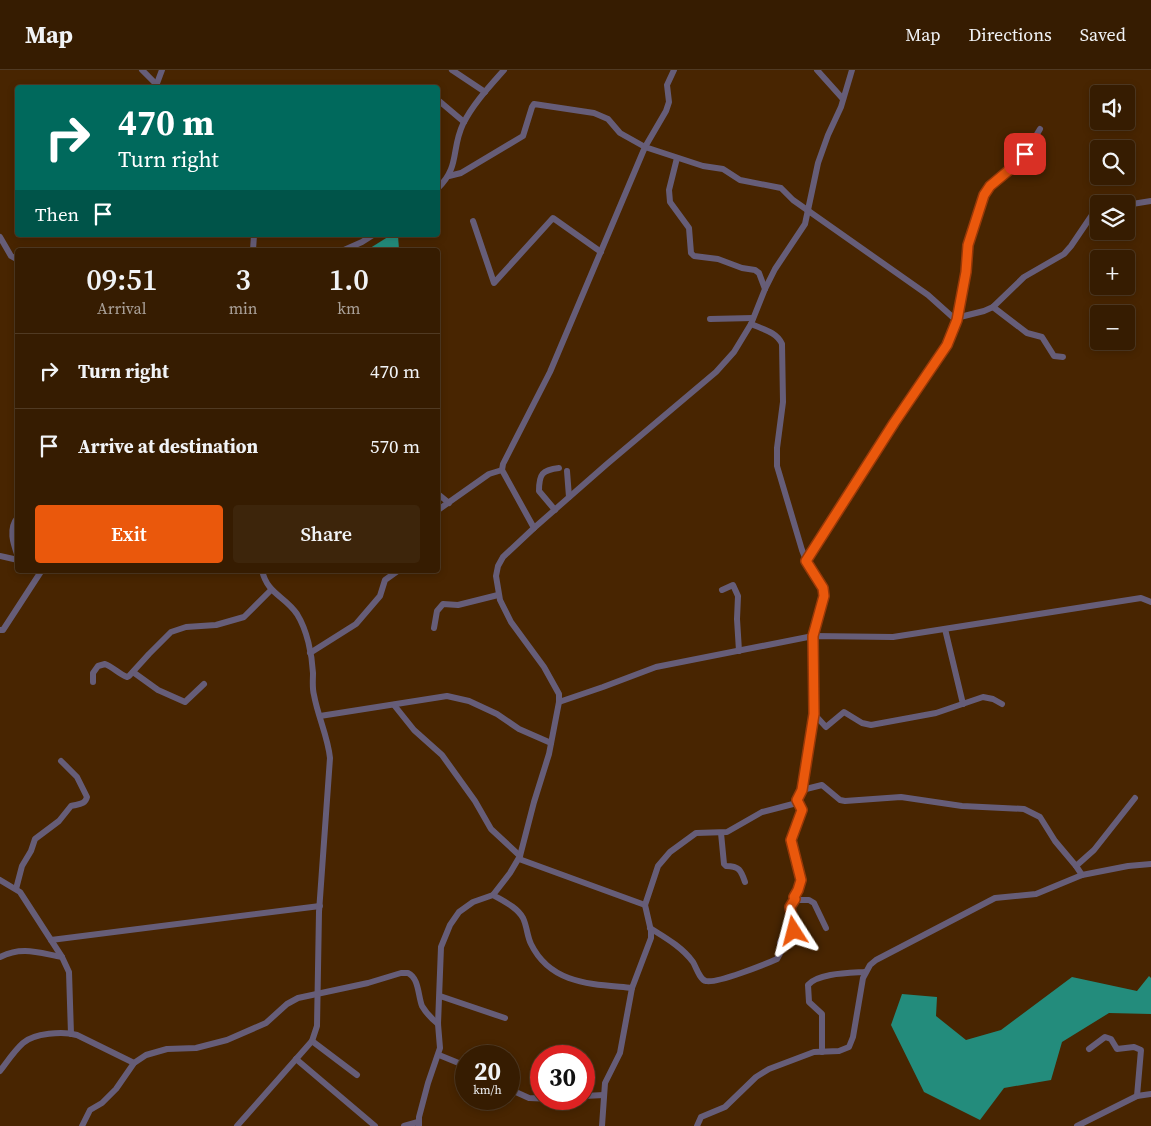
<!DOCTYPE html>
<meta charset="utf-8">
<style>
body{margin:0;font-family:"Source Serif 4",serif;background:#3d250b;color:#f1f3f6;height:100vh;display:flex;flex-direction:column;font-size:19px;white-space:nowrap}
*{box-sizing:border-box;margin:0}
p{font-size:16px;color:#aaa199}
.icon{flex:none;width:28px;height:28px;fill:none;stroke:currentColor;stroke-width:2;stroke-linecap:round;stroke-linejoin:round}
.map{position:relative;flex:1;overflow:hidden}
.drawer{position:absolute;left:15px;top:178px;width:425px;height:325px;display:flex;flex-direction:column;background:#361c01;border-radius:5px;box-shadow:0 2px 8px #0003,0 0 0 1px #503a23}
.drawer>*{flex:none}
.top-card{position:absolute;left:15px;top:15px;width:425px;height:152px;border-radius:5px;box-shadow:0 2px 8px #0003,0 0 0 1px #503a23;background:#00695c;color:#fff;overflow:hidden}
.fabs{position:absolute;left:1090px;top:15px;display:grid;gap:10px}
.fabs a{display:grid;place-items:center;width:45px;height:45px;border-radius:5px;background:#361c01;box-shadow:0 2px 8px #0003,0 0 0 1px #503a23;font-size:25px}
.speed{position:absolute;left:455px;top:975px;display:flex;gap:10px;font-size:25px;font-weight:700;text-align:center}
.speed>*{display:grid;place-content:center;width:65px;height:65px;border-radius:50%;background:#361c01;box-shadow:0 2px 8px #0003,0 0 0 1px #503a23;line-height:1}
.speed small{font-size:12px;font-weight:400}
.speed .limit{border:8px solid #d22;background:#fff;color:#111}
.pin{position:absolute;display:grid;place-items:center;width:42px;height:42px;color:#fff;margin:-21px;border-radius:10px;box-shadow:0 2px 8px #0006}
.me{position:absolute;width:55px;margin:-28px;rotate:351deg;stroke-linejoin:round;filter:drop-shadow(0 0 4px #0008)}
.turn{display:flex;align-items:center;gap:18px;height:105px;padding:0 20px;font-size:22px}
.turn .icon{width:65px;height:65px;stroke-width:2.5}
.turn b{display:block;font-size:35px;line-height:42px}
.then{display:flex;align-items:center;height:48px;padding:0 20px;background:#0003;gap:10px;font-size:19px}
.eta{display:flex;justify-content:space-evenly;align-items:center;height:85px;text-align:center}
.eta b{font-size:30px;font-weight:600;line-height:35px}
.primary-button{display:flex;gap:10px;margin-top:auto;padding:10px 20px}
.primary-button a{flex:1;height:58px;border-radius:5px;background:#ea580c;color:#fff;font-size:20px;font-weight:600;line-height:58px;text-align:center}
.primary-button a+a{background:#3d250b;color:#f1f3f6}
ul{padding:0;list-style:none}
li{display:flex;align-items:center;gap:15px;height:75px;padding:0 20px;border-top:1px solid #503a23}
li div{flex:1}
li b{display:block;font-size:19px}
li em{font-style:normal}
header{display:flex;align-items:center;gap:30px;box-sizing:border-box;height:70px;padding:0 25px;background:#361c01;border-bottom:1px solid #503a23}
header strong{font-size:24px}
nav{display:flex;gap:28px;margin-inline-start:auto;font-size:18px}
.map>svg:first-child{display:block}
.water{fill:#238c7c}
.lines{fill:none;stroke-linecap:round;stroke-linejoin:round}
.street{stroke:#665d78;stroke-width:6}
.route-casing{stroke:#983908;stroke-width:12}
.route{stroke:#ea580c;stroke-width:9}
</style>
<header>
<strong>Map</strong>
<nav><a>Map</a><a>Directions</a><a>Saved</a></nav>
</header>
<div class="map">
<svg width="1151" height="1056" viewBox="0 0 1151 1056">
<rect width="100%" height="100%" fill="#482501"/>
<!-- water -->
<g class="water">
<path d="M 391,165 L 398,165 L 399,180 L 367,180 Z"/>
<path d="M 1149,906 L 1151,908 L 1151,944 L 1109,943 L 1062,972 L 1051,1010 L 1004,1018 L 980,1050 L 924,1022 L 891,955 L 902,924 L 937,927 L 936,946 L 966,970 L 1001,960 L 1072,907 L 1137,921 Z"/>
</g>
<g class="lines">
<!-- street -->
<g class="street">
<path d="M 142,0 L 160,18"/>
<path d="M 452,0 L 485,22"/>
<path d="M 817,0 L 843,29"/>
<path d="M 156,16 L 162,0"/>
<path d="M 438,30 L 464,52"/>
<path d="M 677,88 L 669,120 L 670,132 L 689,158 L 691,183 L 694,186 L 718,189 L 742,198 L 755,200 L 759,203 L 765,219"/>
<path d="M 449,106 L 461,103 L 523,66 L 532,37 L 534,34 L 594,43 L 608,49 L 620,63 L 645,77 L 703,96 L 723,99 L 740,110 L 781,118 L 793,130 L 928,225 L 957,251 L 966,202 L 968,175 L 984,125 L 990,116 L 1014,97 L 1025,84 L 1040,59"/>
<path d="M 438,118 C 460,97 451,79 463,54 C 473,34 489,17 504,0"/>
<path d="M 1126,135 L 1151,131"/>
<path d="M 473,151 L 494,213 L 553,148 L 601,182"/>
<path d="M 0,167 L 11,186 L 18,190"/>
<path d="M 253,180 L 254,165"/>
<path d="M 344,180 L 362,172 L 373,165"/>
<path d="M 993,237 L 1027,263 L 1042,267 L 1054,286 L 1063,287"/>
<path d="M 710,249 L 753,248"/>
<path d="M 567,401 L 569,427"/>
<path d="M 438,424 L 449,433"/>
<path d="M 438,440 L 489,404 L 502,400"/>
<path d="M 555,440 L 539,421 C 539,404 542,400 559,398"/>
<path d="M 18,447 C 8,459 13,473 18,487"/>
<path d="M 534,458 L 502,400 L 503,394 L 550,302 L 645,77 L 666,41 L 669,32 L 667,15 L 674,0"/>
<path d="M 0,486 L 18,490"/>
<path d="M 806,491 L 894,353 L 943,282 L 960,247 L 984,241 L 993,237 L 1024,207 L 1064,184 L 1071,176 L 1092,145 L 1099,139"/>
<path d="M 722,520 L 733,515 L 738,526 L 737,549 L 739,581"/>
<path d="M 434,558 L 437,541 L 443,534 L 458,535 L 498,525"/>
<path d="M 945,559 L 963,634"/>
<path d="M 0,560 L 3,560 L 42,500"/>
<path d="M 310,583 L 356,554 L 380,526 L 385,510 L 399,500"/>
<path d="M 133,602 L 158,620 L 185,632 L 204,614"/>
<path d="M 93,612 L 93,603 L 98,596 L 105,594 C 113,597 119,604 127,607 L 129,606 L 149,584 L 171,562 L 186,557 L 216,555 L 244,547 L 271,520"/>
<path d="M 559,632 L 603,617 L 656,597 L 813,566 L 893,567 L 1141,528 L 1151,532"/>
<path d="M 394,635 L 414,660 L 442,685 L 475,731 L 491,759 L 520,786"/>
<path d="M 814,644 L 826,657 L 844,642 L 862,653 L 871,655 L 936,643 L 983,627 L 993,629 L 1002,634"/>
<path d="M 320,646 L 447,626 L 469,631 L 497,644 L 519,659 L 551,673"/>
<path d="M 802,720 L 822,715 L 840,730 L 845,731 L 901,727 L 962,736 L 1024,739 L 1040,747 L 1055,771 L 1076,796 L 1082,805"/>
<path d="M 797,730 L 802,740 L 791,770 L 801,810 L 798,820 L 794,827 L 797,830 L 809,830 L 814,833 L 826,858"/>
<path d="M 721,763 L 724,794 L 726,796 C 739,796 741,800 745,812"/>
<path d="M 519,789 L 645,835"/>
<path d="M 1076,796 L 1094,780 L 1135,728"/>
<path d="M 0,810 L 20,822 L 62,887 L 69,902 L 71,964"/>
<path d="M 16,819 L 22,796 L 31,781 L 35,769 L 59,751 L 71,736 C 78,734 85,735 87,727 L 77,707 L 61,691"/>
<path d="M 493,825 C 503,831 517,837 523,848 C 527,856 527,866 531,874 C 551,915 593,914 632,918"/>
<path d="M 650,858 C 666,868 682,877 693,892 C 696,897 700,910 706,911 C 716,914 766,894 777,889 L 783,878 L 780,873 L 781,870 L 794,861 L 790,837 L 795,829"/>
<path d="M 51,870 L 320,836"/>
<path d="M 0,887 C 22,876 39,883 62,887"/>
<path d="M 440,926 L 505,948"/>
<path d="M 312,971 L 357,1005"/>
<path d="M 1089,979 L 1105,967 L 1111,969 L 1117,979 L 1134,977 L 1141,980 L 1137,1026"/>
<path d="M 822,982 L 822,944 L 809,932 L 808,915 C 818,903 850,903 865,902"/>
<path d="M 439,985 L 466,996"/>
<path d="M 296,989 L 375,1056"/>
<path d="M 0,1001 C 7,992 14,981 23,973 C 34,963 63,961 77,965 L 134,993"/>
<path d="M 509,1019 L 529,1028 L 553,1029"/>
<path d="M 584,1026 L 604,1025"/>
<path d="M 82,1056 L 90,1040 L 102,1033 L 116,1019 L 134,993 L 146,985 L 167,979 L 196,978 L 227,970 L 266,953 L 287,934 L 298,928 L 368,913 L 401,903 L 408,903 C 419,908 418,926 422,936 C 426,943 432,949 438,954"/>
<path d="M 237,1056 L 312,971 L 317,956 L 319,842 L 330,688 C 328,667 318,647 314,625 C 312,618 313,610 313,603 C 312,584 307,560 297,544 C 285,526 267,524 262,500"/>
<path d="M 404,1056 L 418,1052"/>
<path d="M 419,1056 L 419,1047 L 428,1013 L 440,978 L 438,954 L 441,877 L 450,855 L 459,842 L 473,832 L 493,825 L 510,803 L 520,786 L 534,732 L 549,684 L 559,632 L 559,624 L 544,597 L 511,552 L 500,530 L 496,506 L 498,496 L 503,487 L 534,458 L 607,394 L 716,302 L 734,282 L 751,254 L 765,219 L 775,199 L 805,154 L 818,93 L 828,65 L 841,37 L 852,0"/>
<path d="M 602,1056 L 605,1013 L 620,983 L 632,918 L 651,868 L 651,861 L 645,835 L 658,796 L 670,782 L 696,763 L 727,762 L 762,742 L 793,734 L 800,727 L 802,720 L 814,644 L 813,566 L 824,522 L 809,497 L 802,480 L 777,396 L 777,378 L 783,332 L 782,274 C 777,262 762,259 751,254"/>
<path d="M 697,1056 L 701,1047 L 725,1037 L 756,1007 L 769,999 L 814,982 L 839,981 L 849,977 L 853,967 L 863,908 L 870,895 L 876,890 L 995,828 L 1036,824 L 1082,805 L 1128,796 L 1151,794"/>
<path d="M 1077,1056 L 1137,1026 L 1151,1024"/>
</g>
</g>
<g class="lines">
<!-- route casing -->
<g class="route-casing">
<path id="route" d="M 794,861 L 790,837 L 795,829 L 794,827 L 798,820 L 801,810 L 791,770 L 802,740 L 797,730 L 802,720 L 814,644 L 813,566 L 824,526 L 823,518 L 806,491 L 894,353 L 947,275 L 957,250 L 966,202 L 968,175 L 984,125 L 990,116 L 1014,96 L 1025,84"/>
</g>
<!-- route -->
<use href="#route" class="route"/>
</g>
</svg>
<div class="fabs">
<a><svg class="icon" aria-label="sound" viewBox="0 0 24 24"><path d="M4 9h4l5-4v14l-5-4H4zM17 9q2 3 0 6"/></svg></a>
<a><svg class="icon" aria-label="search" viewBox="0 0 24 24"><circle cx="10" cy="10" r="6"/><path d="M15 15l6 6"/></svg></a>
<a><svg class="icon" aria-label="layers" viewBox="0 0 24 24"><path d="M12 4l9 5-9 5-9-5zM3 14l9 5 9-5"/></svg></a>
<a>+</a>
<a>−</a>
</div>
<div class="speed"><div>20<small>km/h</small></div><div class="limit">30</div></div>
<div class="pin" style="left:1025px;top:84px;background:#d93025"><svg class="icon" aria-label="arrive" viewBox="0 0 24 24"><path d="M6 21V4h12l-3 4 3 4H6"/></svg></div>
<svg class="me" style="left:794px;top:861px" viewBox="-20 -20 40 40"><path d="M0-17L14 15 0 8-14 15z" fill="#ea580c" stroke="#fff" stroke-width="4"/></svg>
<div class="top-card">
<div class="turn"><svg class="icon" aria-label="right" viewBox="0 0 24 24"><path d="M7 20v-9h11M14 6l5 5-5 5"/></svg><div><b>470 m</b>Turn right</div></div>
<div class="then">Then<svg class="icon" aria-label="arrive" viewBox="0 0 24 24"><path d="M6 21V4h12l-3 4 3 4H6"/></svg></div>
</div>
<section class="drawer">
<div class="eta">
<div><b>09:51</b><p>Arrival</p></div>
<div><b>3</b><p>min</p></div>
<div><b>1.0</b><p>km</p></div>
</div>
<ul>
<li><svg class="icon" aria-label="right" viewBox="0 0 24 24"><path d="M7 20v-9h11M14 6l5 5-5 5"/></svg><div><b>Turn right</b></div><em>470 m</em></li>
<li><svg class="icon" aria-label="arrive" viewBox="0 0 24 24"><path d="M6 21V4h12l-3 4 3 4H6"/></svg><div><b>Arrive at destination</b></div><em>570 m</em></li>
</ul>
<div class="primary-button"><a>Exit</a><a>Share</a></div>
</section>
</div>
